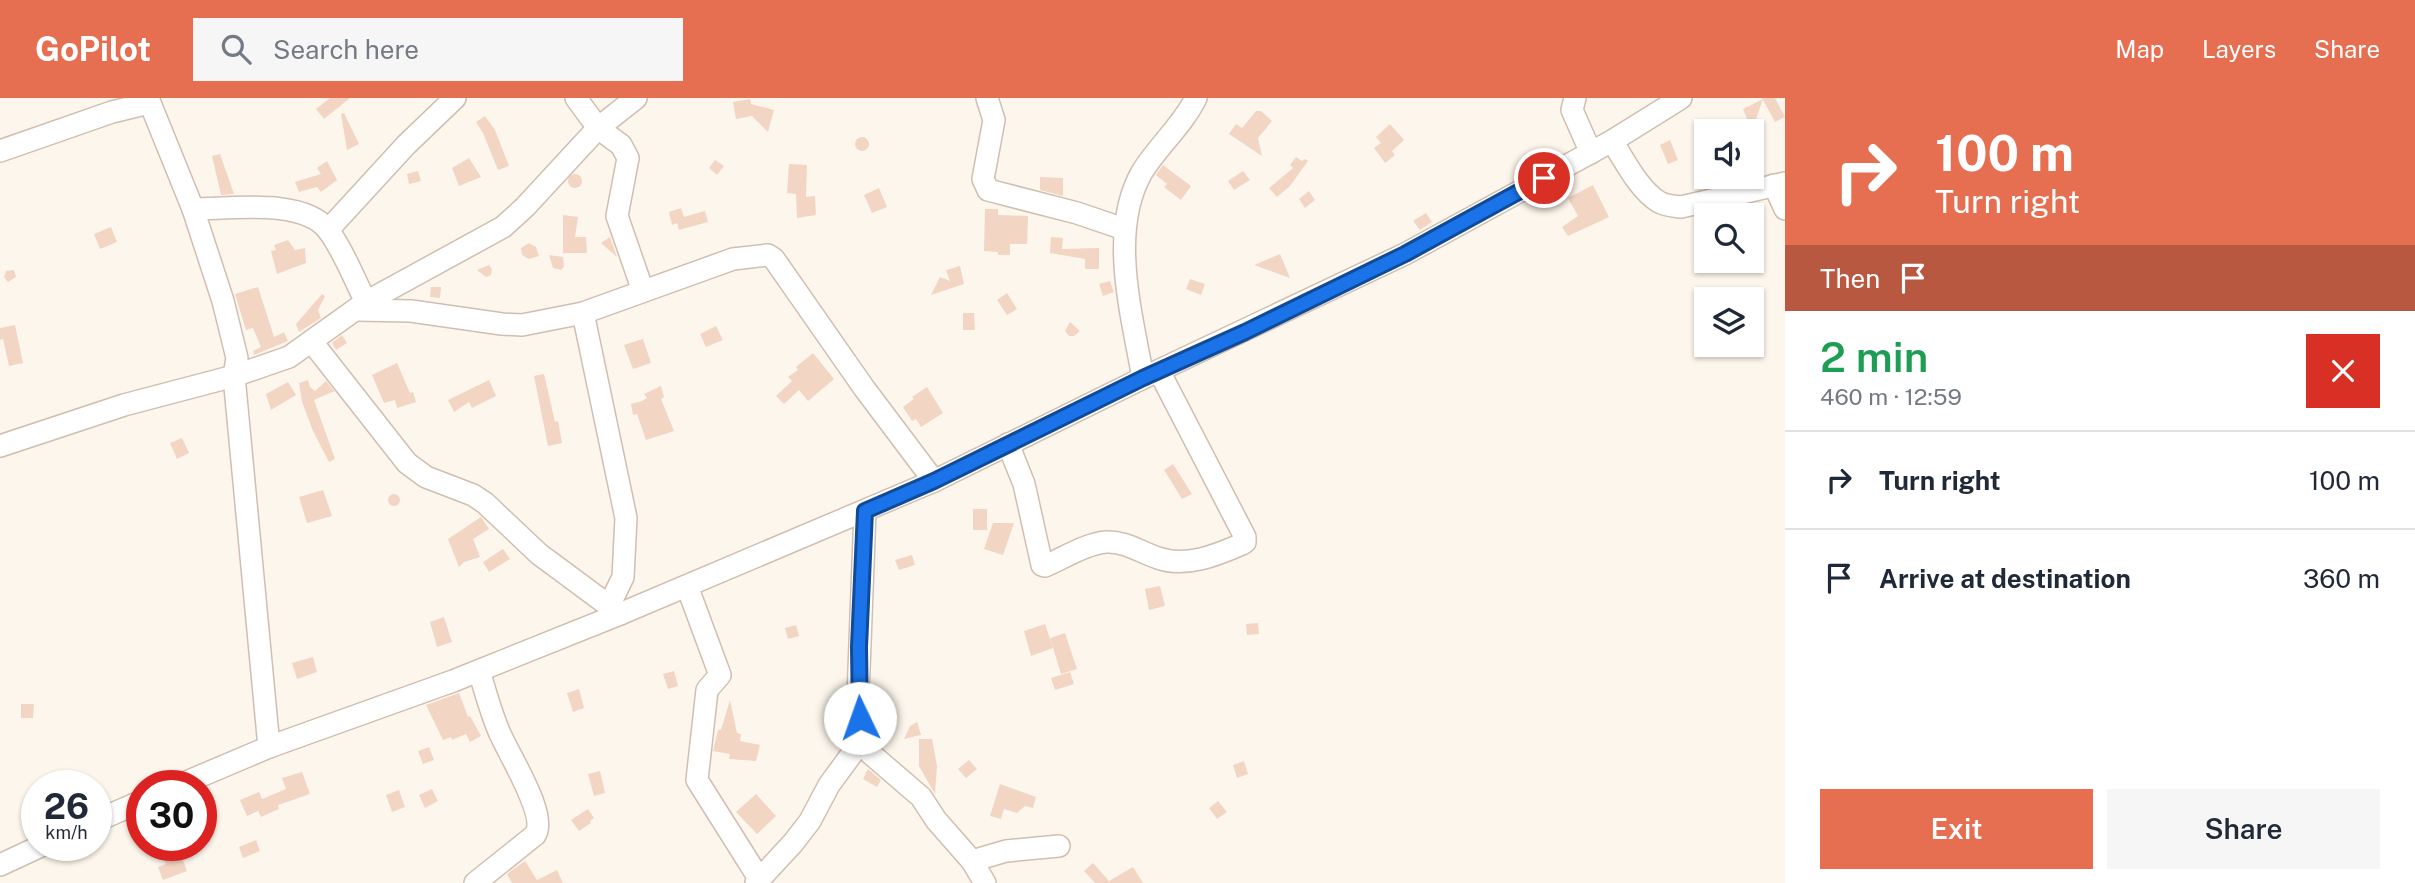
<!DOCTYPE html>
<meta charset="utf-8">
<style>
body{margin:0;font-family:"Public Sans",sans-serif;background:#f6f6f7;color:#1f2937;height:100vh;display:flex;flex-direction:column;font-size:26px;white-space:nowrap}
*{box-sizing:border-box;margin:0}
p{font-size:23px;color:#747a83}
.icon{flex:none;width:38px;height:38px;fill:none;stroke:currentColor;stroke-width:2;stroke-linecap:round;stroke-linejoin:round}
.map{position:relative;flex:1;overflow:hidden}
.side{display:flex;flex-direction:column;background:#fff;width:630px}
.side>*{flex:none}
.guide{background:#e76f51;color:#fff;overflow:hidden}
.tools{position:absolute;left:1694px;top:21px;display:grid;gap:14px}
.tools a{display:grid;place-items:center;width:70px;height:70px;border-radius:0px;background:#fff;box-shadow:0 2px 5px #0004;font-size:35px}
.speed{position:absolute;left:21px;top:672px;display:flex;gap:14px;font-size:35px;font-weight:700;text-align:center}
.speed>*{display:grid;place-content:center;width:91px;height:91px;border-radius:50%;background:#fff;box-shadow:0 2px 5px #0004;line-height:1}
.speed small{font-size:18px;font-weight:400}
.speed .limit{border:10px solid #d22;background:#fff;color:#111}
.pin{position:absolute;display:grid;place-items:center;width:60px;height:60px;color:#fff;margin:-30px;border:4px solid #fff;border-radius:50%;box-shadow:0 2px 7px #0007}
.me{position:absolute;width:77px;margin:-38px;rotate:357deg;stroke-linejoin:round;filter:drop-shadow(0 0 5px #0008)}
.turn{display:flex;align-items:center;gap:24px;height:147px;padding:0 35px;font-size:32px}
.turn .icon{width:91px;height:91px;stroke-width:2.5}
.turn b{display:block;font-size:49px;line-height:60px}
.then{display:flex;align-items:center;height:66px;padding:0 35px;background:#0003;gap:14px;font-size:26px}
.round{display:grid;place-items:center;flex:none;width:74px;height:74px;border-radius:0px;background:#f6f6f7}
.head{display:flex;align-items:center;justify-content:space-between;height:119px;padding:0 35px}
h1{font-size:42px;font-weight:600;line-height:52px;color:#1e9e55}
.primary-button{display:flex;gap:14px;margin-top:auto;padding:14px 35px}
.primary-button a{flex:1;height:80px;border-radius:0px;background:#e76f51;color:#fff;font-size:28px;font-weight:600;line-height:80px;text-align:center}
.primary-button a+a{background:#f6f6f7;color:#1f2937}
ul{padding:0;list-style:none}
li{display:flex;align-items:center;gap:21px;height:98px;padding:0 35px;border-top:2px solid #e0e1e3}
li div{flex:1}
li b{display:block;font-size:26px}
li em{font-style:normal}
header{display:flex;align-items:center;gap:42px;box-sizing:border-box;height:98px;padding:0 35px;background:#e76f51;color:#fff}
header strong{font-size:33px}
nav{display:flex;gap:38px;margin-inline-start:auto;font-size:24px}
.search{width:490px;height:63px;background:#f6f6f7;display:flex;align-items:center;gap:18px;box-sizing:border-box;padding:0 24px;border-radius:0px;color:#747a83;font-size:26px}
main{display:flex;flex:1;min-height:0}
.map>svg:first-child{display:block}
.building{fill:#f3d5c3}
.lines{fill:none;stroke-linecap:round;stroke-linejoin:round}
.minor-casing{stroke:#d1beb0;stroke-width:24}
.minor{stroke:#fff;stroke-width:21}
.route-casing{stroke:#114b97;stroke-width:18}
.route{stroke:#1a73e8;stroke-width:12}
</style>
<header>
<strong>GoPilot</strong>
<div class="search"><svg class="icon" aria-label="search" viewBox="0 0 24 24"><circle cx="10" cy="10" r="6"/><path d="M15 15l6 6"/></svg>Search here</div>
<nav><a>Map</a><a>Layers</a><a>Share</a></nav>
</header>
<main>
<div class="map">
<svg width="1785" height="785" viewBox="0 0 1785 785">
<rect width="100%" height="100%" fill="#fdf6ec"/>
<!-- building -->
<g class="building">
<path d="M 330,0 L 350,0 L 324,21 L 316,11 Z"/>
<path d="M 1762,0 L 1775,0 L 1785,19 L 1775,24 Z"/>
<path d="M 750,1 L 751,6 L 774,12 L 768,34 L 752,18 L 736,21 L 733,4 Z"/>
<path d="M 1763,1 L 1756,21 L 1748,23 L 1743,11 Z"/>
<path d="M 1256,13 L 1261,13 L 1272,23 L 1258,40 L 1262,58 L 1229,36 L 1236,26 L 1242,30 Z"/>
<path d="M 344,15 L 359,46 L 347,52 L 341,16 Z"/>
<path d="M 485,18 L 495,32 L 509,68 L 498,72 L 483,35 L 476,24 Z"/>
<path d="M 1390,26 L 1404,42 L 1392,53 L 1395,57 L 1385,65 L 1374,50 L 1381,45 L 1376,39 Z"/>
<circle cx="862" cy="46" r="7"/>
<path d="M 1670,42 L 1678,62 L 1668,66 L 1660,47 Z"/>
<path d="M 220,56 L 234,96 L 221,97 L 212,58 Z"/>
<path d="M 1296,59 L 1302,63 L 1305,61 L 1308,63 L 1290,88 L 1277,99 L 1269,90 L 1293,70 L 1290,67 Z"/>
<path d="M 469,60 L 481,79 L 459,88 L 452,70 Z"/>
<path d="M 715,62 L 724,68 L 717,77 L 709,70 Z"/>
<path d="M 327,63 L 337,82 L 321,94 L 317,89 L 299,94 L 295,84 L 321,76 L 317,70 Z"/>
<path d="M 789,66 L 807,67 L 806,99 L 815,98 L 816,117 L 797,120 L 796,96 L 787,95 Z"/>
<path d="M 1163,67 L 1191,88 L 1181,102 L 1164,89 L 1167,86 L 1156,77 Z"/>
<path d="M 418,73 L 421,83 L 409,86 L 407,76 Z"/>
<path d="M 1243,73 L 1250,82 L 1234,92 L 1228,83 Z"/>
<circle cx="575" cy="83" r="7"/>
<path d="M 1040,79 L 1063,80 L 1063,98 L 1040,92 Z"/>
<path d="M 1593,87 L 1609,119 L 1568,138 L 1562,129 L 1578,118 L 1568,100 Z"/>
<path d="M 879,90 L 887,109 L 872,115 L 864,97 Z"/>
<path d="M 1309,93 L 1315,102 L 1305,110 L 1299,101 Z"/>
<path d="M 681,110 L 684,119 L 705,113 L 708,124 L 679,132 L 677,125 L 672,127 L 669,114 Z"/>
<path d="M 985,111 L 998,111 L 998,117 L 1028,118 L 1027,146 L 1010,146 L 1010,157 L 998,157 L 998,154 L 984,153 Z"/>
<path d="M 1426,115 L 1432,124 L 1420,132 L 1413,123 Z"/>
<path d="M 563,117 L 578,119 L 575,139 L 586,139 L 587,155 L 563,155 Z"/>
<path d="M 111,129 L 117,144 L 100,151 L 94,136 Z"/>
<path d="M 610,139 L 617,159 L 601,145 Z"/>
<path d="M 1051,139 L 1063,140 L 1062,151 L 1099,150 L 1099,171 L 1085,171 L 1085,161 L 1050,155 Z"/>
<path d="M 288,142 L 295,152 L 305,150 L 306,165 L 277,176 L 271,153 L 276,152 L 274,147 Z"/>
<path d="M 529,145 L 536,149 L 539,158 L 529,161 L 522,157 L 521,150 Z"/>
<path d="M 1280,156 L 1290,180 L 1254,167 Z"/>
<path d="M 549,157 L 563,159 L 564,169 L 561,172 L 553,170 Z"/>
<path d="M 489,167 L 492,171 L 491,177 L 486,179 L 477,172 Z"/>
<path d="M 960,168 L 964,186 L 931,197 L 940,179 L 950,183 L 946,172 Z"/>
<path d="M 14,172 L 16,179 L 8,184 L 4,179 L 6,173 Z"/>
<path d="M 1190,181 L 1205,186 L 1201,197 L 1186,191 Z"/>
<path d="M 1110,183 L 1114,194 L 1103,198 L 1099,186 Z"/>
<path d="M 258,189 L 274,239 L 284,234 L 288,243 L 254,257 L 253,253 L 261,249 L 253,230 L 246,232 L 235,196 Z"/>
<path d="M 431,189 L 441,189 L 440,200 L 430,199 Z"/>
<path d="M 1007,195 L 1017,211 L 1007,217 L 997,202 Z"/>
<path d="M 322,196 L 325,198 L 318,212 L 321,220 L 299,234 L 296,226 Z"/>
<path d="M 963,215 L 974,215 L 975,232 L 963,232 Z"/>
<path d="M 1070,224 L 1080,233 L 1074,238 L 1069,238 L 1065,233 Z"/>
<path d="M 15,227 L 23,265 L 9,268 L 3,241 L 0,242 L 0,230 Z"/>
<path d="M 716,228 L 723,242 L 706,249 L 700,236 Z"/>
<path d="M 342,237 L 347,245 L 336,252 L 332,245 Z"/>
<path d="M 643,241 L 651,265 L 633,271 L 624,247 Z"/>
<path d="M 813,255 L 834,281 L 808,303 L 799,292 L 784,306 L 776,298 L 792,283 L 788,279 L 798,272 L 796,269 Z"/>
<path d="M 397,265 L 410,295 L 413,294 L 416,304 L 397,310 L 395,302 L 384,305 L 372,277 Z"/>
<path d="M 544,276 L 555,324 L 558,323 L 562,345 L 548,348 L 534,278 Z"/>
<path d="M 308,282 L 310,289 L 315,293 L 326,283 L 335,294 L 332,294 L 314,302 L 335,361 L 329,364 L 313,333 L 302,304 L 299,285 Z"/>
<path d="M 489,282 L 496,298 L 472,310 L 469,304 L 454,314 L 448,302 Z"/>
<path d="M 288,284 L 296,297 L 271,312 L 266,296 Z"/>
<path d="M 661,288 L 664,299 L 661,301 L 674,333 L 646,342 L 637,316 L 633,317 L 631,306 L 642,303 L 647,300 L 644,296 Z"/>
<path d="M 927,289 L 943,315 L 921,329 L 916,321 L 912,323 L 903,309 L 914,301 L 912,299 Z"/>
<path d="M 182,340 L 189,355 L 177,361 L 170,345 Z"/>
<path d="M 1173,366 L 1192,396 L 1182,401 L 1164,372 Z"/>
<path d="M 323,392 L 332,418 L 307,425 L 299,399 Z"/>
<circle cx="394" cy="402" r="6"/>
<rect x="973" y="411" width="14" height="21"/>
<path d="M 481,419 L 489,431 L 473,441 L 480,459 L 464,464 L 459,469 L 448,441 Z"/>
<path d="M 993,425 L 1014,425 L 1003,457 L 984,451 Z"/>
<path d="M 503,451 L 510,461 L 489,474 L 483,464 Z"/>
<path d="M 912,457 L 915,467 L 899,472 L 895,462 Z"/>
<path d="M 1160,488 L 1165,508 L 1149,512 L 1145,491 Z"/>
<path d="M 444,519 L 452,544 L 437,549 L 430,524 Z"/>
<path d="M 1258,525 L 1259,536 L 1247,537 L 1246,526 Z"/>
<path d="M 1045,526 L 1053,550 L 1031,558 L 1024,533 Z"/>
<path d="M 796,527 L 799,538 L 788,541 L 785,530 Z"/>
<path d="M 1065,535 L 1077,571 L 1061,576 L 1050,540 Z"/>
<path d="M 313,559 L 317,574 L 297,581 L 292,565 Z"/>
<path d="M 674,573 L 678,588 L 668,591 L 663,576 Z"/>
<path d="M 1070,574 L 1074,586 L 1055,592 L 1051,580 Z"/>
<path d="M 579,591 L 584,610 L 573,614 L 567,595 Z"/>
<path d="M 459,595 L 468,619 L 470,618 L 481,638 L 470,644 L 466,636 L 452,642 L 451,639 L 443,642 L 426,607 Z"/>
<path d="M 730,602 L 737,635 L 741,636 L 740,643 L 760,647 L 756,663 L 729,661 L 730,656 L 713,653 L 718,632 L 721,632 Z"/>
<circle cx="879" cy="613" r="7"/>
<path d="M 21,606 L 34,606 L 33,620 L 21,620 Z"/>
<path d="M 917,624 L 921,637 L 904,641 L 910,628 Z"/>
<path d="M 919,641 L 932,641 L 937,668 L 935,696 L 919,668 Z"/>
<path d="M 429,649 L 434,662 L 423,666 L 418,653 Z"/>
<path d="M 969,662 L 977,671 L 966,680 L 958,671 Z"/>
<path d="M 1244,663 L 1248,676 L 1237,680 L 1233,667 Z"/>
<path d="M 868,671 L 881,682 L 877,689 L 863,681 Z"/>
<path d="M 600,673 L 605,695 L 594,698 L 588,676 Z"/>
<path d="M 302,674 L 310,696 L 278,707 L 279,711 L 261,719 L 258,713 L 247,718 L 240,702 L 259,694 L 262,701 L 286,691 L 282,680 Z"/>
<path d="M 1000,686 L 1036,699 L 1033,710 L 1025,708 L 1017,715 L 1004,711 L 1001,721 L 990,718 Z"/>
<path d="M 432,691 L 438,703 L 425,710 L 419,697 Z"/>
<path d="M 399,692 L 405,709 L 392,714 L 386,697 Z"/>
<path d="M 756,696 L 776,718 L 757,736 L 736,714 Z"/>
<path d="M 1218,703 L 1227,714 L 1217,721 L 1209,710 Z"/>
<path d="M 588,711 L 594,720 L 590,723 L 591,725 L 579,733 L 571,722 Z"/>
<path d="M 256,742 L 260,753 L 243,760 L 239,749 Z"/>
<path d="M 159,747 L 177,747 L 187,773 L 163,782 L 158,769 L 166,766 Z"/>
<path d="M 525,763 L 537,782 L 557,772 L 563,785 L 512,785 L 507,776 Z"/>
<path d="M 1093,765 L 1109,783 L 1133,769 L 1143,785 L 1095,785 L 1084,773 Z"/>
</g>
<g class="lines">
<!-- minor casing -->
<g class="minor-casing">
<g id="minor">
<path d="M 148,0 L 193,111 L 223,203 L 237,260 L 234,278 L 269,649"/>
<path d="M 576,0 L 598,30 L 621,47 L 628,60 L 617,118 L 643,193"/>
<path d="M 987,0 L 994,22 L 983,81 L 988,92 L 1077,115 L 1124,131"/>
<path d="M 1575,0 L 1572,12 L 1591,55"/>
<path d="M 1612,43 C 1625,63 1639,92 1659,104 C 1666,108 1674,108 1681,109 L 1785,85"/>
<path d="M 0,53 L 112,14 L 149,5"/>
<path d="M 1774,87 L 1785,111"/>
<path d="M 193,111 C 231,111 303,100 328,132 C 344,153 354,181 366,204"/>
<path d="M 328,132 L 406,47 L 455,0"/>
<path d="M 356,212 L 411,213 L 502,226 L 522,227 L 583,215 L 733,161 L 768,157 L 774,161 L 864,290 L 934,383"/>
<path d="M 583,215 L 626,420 L 623,479 L 609,508"/>
<path d="M 312,244 L 407,365 L 426,379 L 473,397 L 485,405 L 539,456 L 620,516"/>
<path d="M 1143,280 C 1132,217 1108,133 1142,74 C 1158,48 1182,28 1196,0"/>
<path d="M 1008,346 L 1024,386 L 1042,467 L 1045,468 C 1064,460 1085,446 1106,444 C 1125,443 1140,454 1158,460 C 1186,470 1217,457 1242,446 L 1245,444 L 1245,439 L 1159,273"/>
<path d="M 0,348 L 124,307 L 234,278 L 289,259 L 366,204 L 503,129 L 525,109 L 598,30 L 636,0"/>
<path d="M 687,488 L 720,577 L 707,592 L 697,682 L 760,782"/>
<path d="M 862,642 L 858,598 L 865,413"/>
<path d="M 177,688 L 269,649 L 453,583 L 620,516 L 934,383 L 1143,280 L 1405,156 L 1612,43 L 1681,0"/>
<path d="M 96,723 L 142,703"/>
<path d="M 0,767 L 43,747"/>
<path d="M 475,785 L 535,737 C 549,717 506,653 498,631 C 490,612 485,592 479,573"/>
<path d="M 756,785 L 793,745 L 810,723 L 829,687 L 862,642 L 871,656 L 921,699 L 936,722 L 972,763"/>
<path d="M 985,785 L 972,763 L 1006,753 L 1059,748"/>
</g>
</g>
<!-- minor -->
<use href="#minor" class="minor"/>
</g>
<g class="lines">
<!-- route casing -->
<g class="route-casing">
<path id="route" d="M 860,620 L 859,549 L 865,413 L 934,383 L 1143,280 L 1245,234 L 1405,156 L 1544,80"/>
</g>
<!-- route -->
<use href="#route" class="route"/>
</g>
</svg>
<div class="tools">
<a><svg class="icon" aria-label="sound" viewBox="0 0 24 24"><path d="M4 9h4l5-4v14l-5-4H4zM17 9q2 3 0 6"/></svg></a>
<a><svg class="icon" aria-label="search" viewBox="0 0 24 24"><circle cx="10" cy="10" r="6"/><path d="M15 15l6 6"/></svg></a>
<a><svg class="icon" aria-label="layers" viewBox="0 0 24 24"><path d="M12 4l9 5-9 5-9-5zM3 14l9 5 9-5"/></svg></a>
</div>
<div class="speed"><div>26<small>km/h</small></div><div class="limit">30</div></div>
<div class="pin" style="left:1544px;top:80px;background:#d93025"><svg class="icon" aria-label="arrive" viewBox="0 0 24 24"><path d="M6 21V4h12l-3 4 3 4H6"/></svg></div>
<svg class="me" style="left:860px;top:620px" viewBox="-20 -20 40 40"><circle r="19" fill="#fff"/><path d="M0-13L10 11 0 6-10 11z" fill="#1a73e8"/></svg>
</div>
<section class="side">
<div class="guide">
<div class="turn"><svg class="icon" aria-label="right" viewBox="0 0 24 24"><path d="M7 20v-9h11M14 6l5 5-5 5"/></svg><div><b>100 m</b>Turn right</div></div>
<div class="then">Then<svg class="icon" aria-label="arrive" viewBox="0 0 24 24"><path d="M6 21V4h12l-3 4 3 4H6"/></svg></div>
</div>
<div class="head"><div><h1>2 min</h1><p>460 m · 12:59</p></div><a class="round" style="background:#d93025;color:#fff"><svg class="icon" aria-label="close" viewBox="0 0 24 24"><path d="M6 6l12 12M18 6L6 18"/></svg></a></div>
<ul>
<li><svg class="icon" aria-label="right" viewBox="0 0 24 24"><path d="M7 20v-9h11M14 6l5 5-5 5"/></svg><div><b>Turn right</b></div><em>100 m</em></li>
<li><svg class="icon" aria-label="arrive" viewBox="0 0 24 24"><path d="M6 21V4h12l-3 4 3 4H6"/></svg><div><b>Arrive at destination</b></div><em>360 m</em></li>
</ul>
<div class="primary-button"><a>Exit</a><a>Share</a></div>
</section>
</main>
